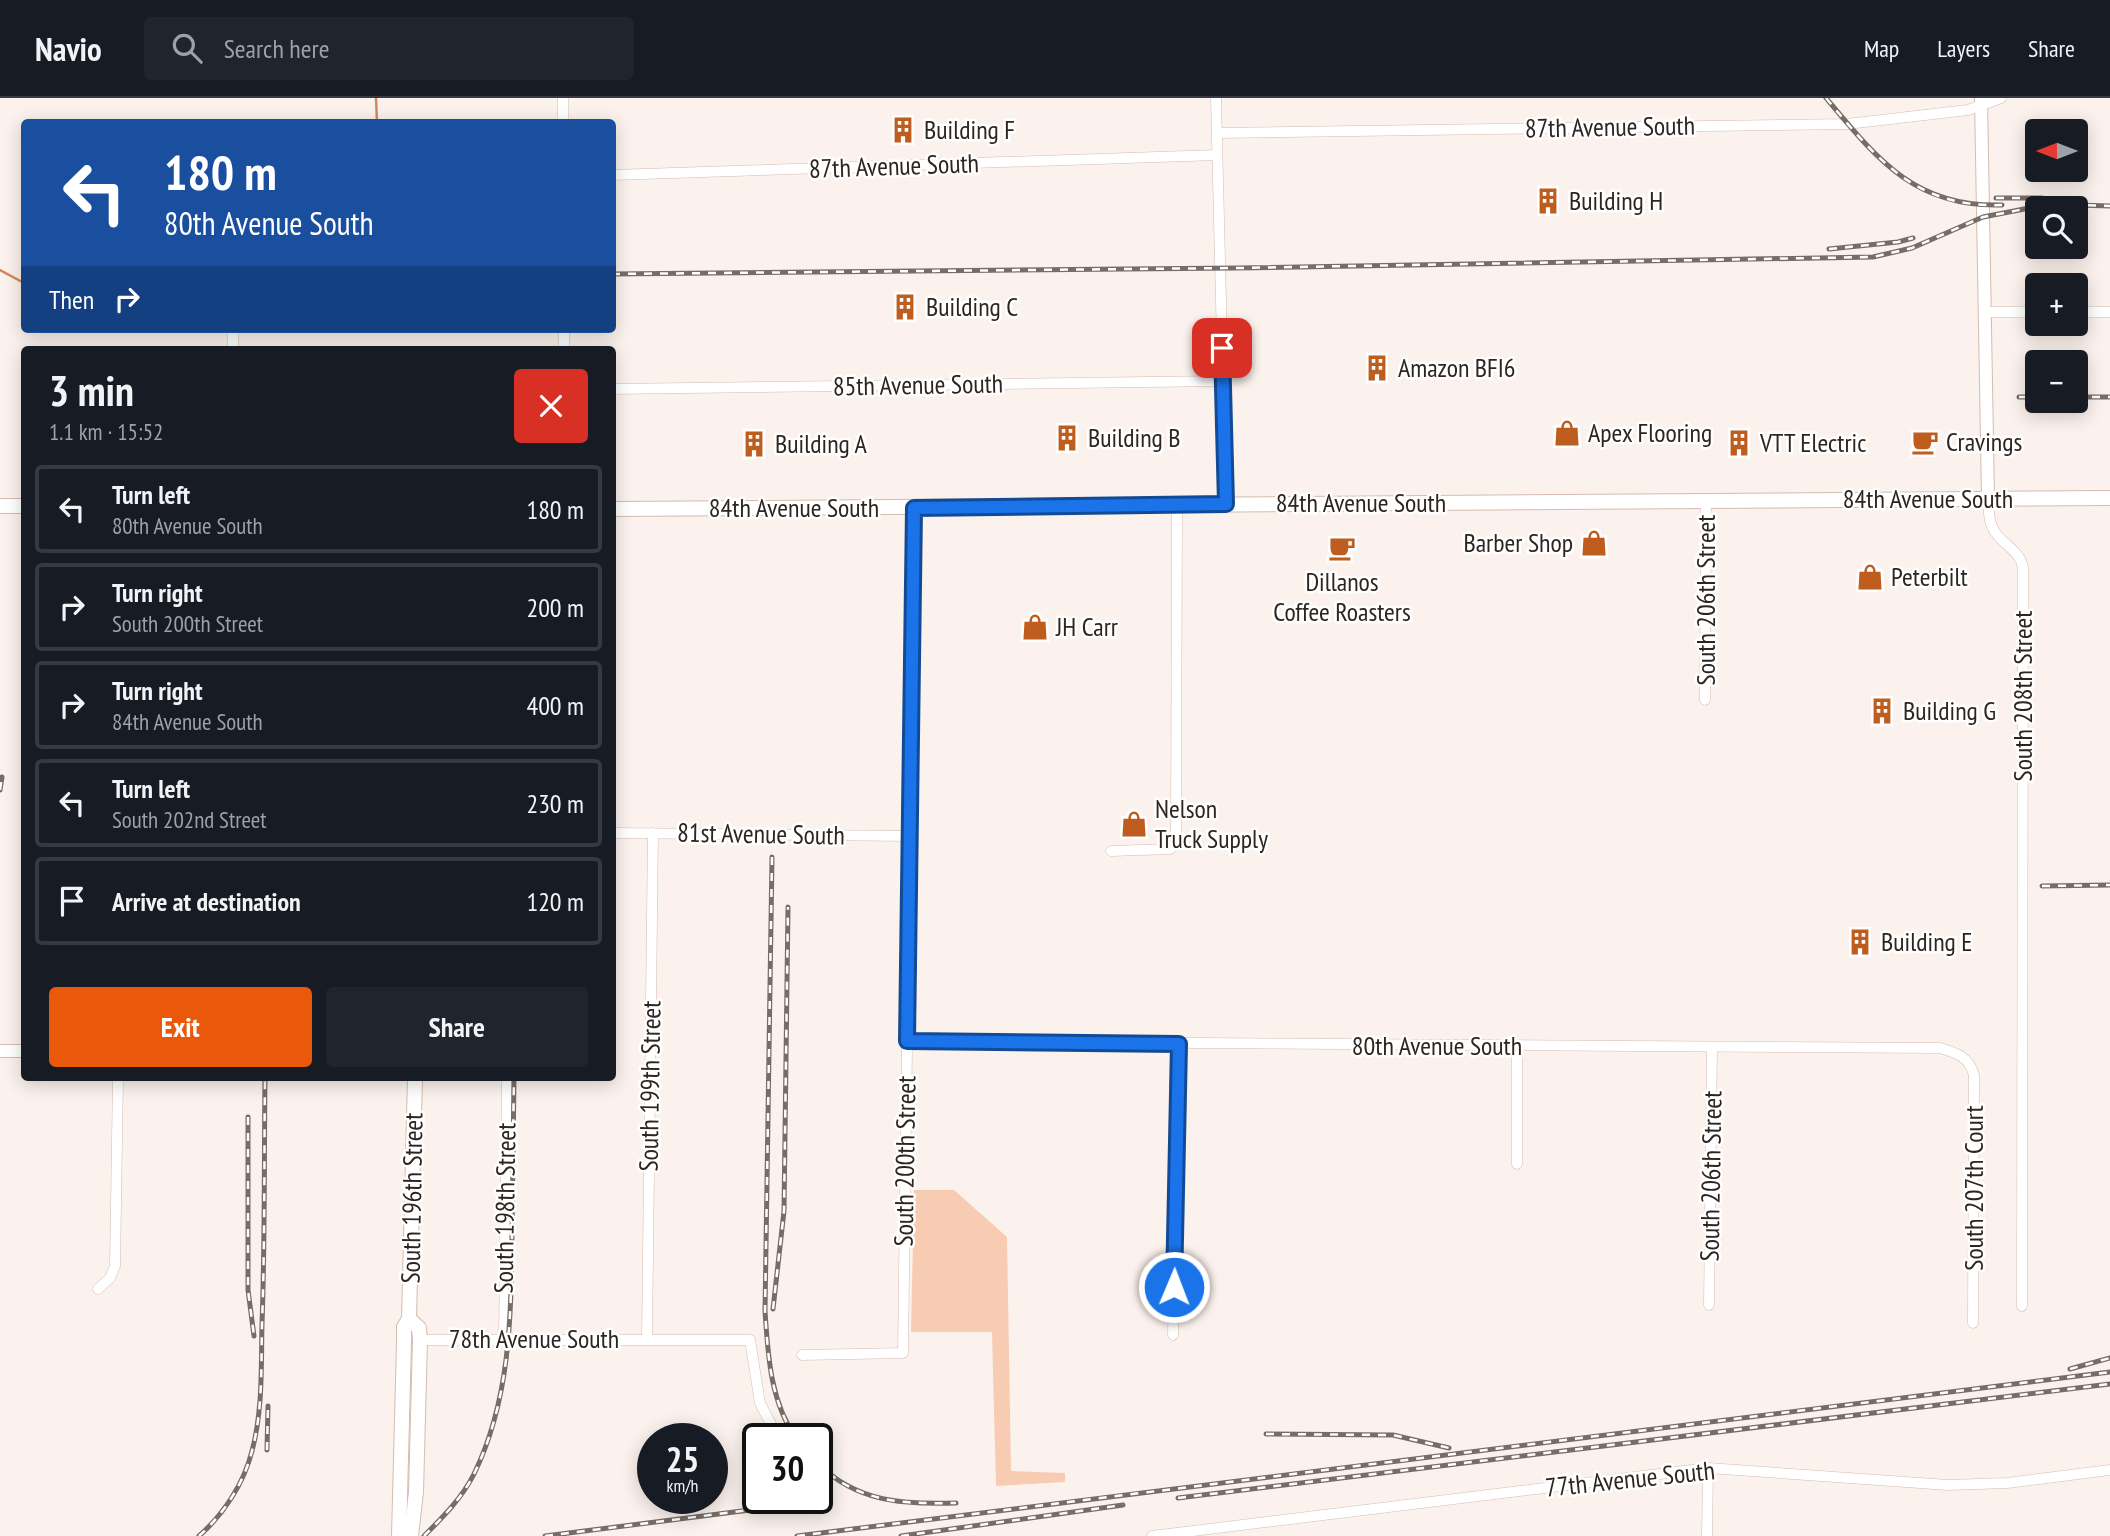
<!DOCTYPE html>
<meta charset="utf-8">
<style>
body{margin:0;font-family:"PT Sans Narrow",sans-serif;background:#20242c;color:#f1f3f6;height:100vh;display:flex;flex-direction:column;font-size:26px;white-space:nowrap}
*{box-sizing:border-box;margin:0}
p{font-size:23px;color:#9ea1a6}
.icon{flex:none;width:38px;height:38px;fill:none;stroke:currentColor;stroke-width:2;stroke-linecap:round;stroke-linejoin:round}
.map{position:relative;flex:1;overflow:hidden}
.details{position:absolute;left:21px;top:248px;width:595px;height:735px;display:flex;flex-direction:column;background:#171b24;border-radius:7px;box-shadow:0 4px 18px #0003}
.details>*{flex:none}
.guide{position:absolute;left:21px;top:21px;width:595px;height:214px;border-radius:7px;box-shadow:0 4px 18px #0003;background:#1a4fa0;color:#fff;overflow:hidden}
.needle{width:46px;rotate:270deg}
.fabs{position:absolute;left:2025px;top:21px;display:grid;gap:14px}
.fabs a{display:grid;place-items:center;width:63px;height:63px;border-radius:7px;background:#171b24;box-shadow:0 4px 18px #0003;font-size:35px}
.speed{position:absolute;left:637px;top:1325px;display:flex;gap:14px;font-size:35px;font-weight:700;text-align:center}
.speed>*{display:grid;place-content:center;width:91px;height:91px;border-radius:50%;background:#171b24;box-shadow:0 4px 18px #0003;line-height:1}
.speed small{font-size:18px;font-weight:400}
.speed .limit{border:4px solid #111;border-radius:10px;background:#fff;color:#111}
.pin{position:absolute;display:grid;place-items:center;width:60px;height:60px;color:#fff;margin:-30px;border-radius:14px;box-shadow:0 4px 10px #0006}
.me{position:absolute;width:77px;margin:-38px;rotate:1deg;stroke-linejoin:round;filter:drop-shadow(0 0 5px #0008)}
.turn{display:flex;align-items:center;gap:24px;height:147px;padding:0 28px;font-size:32px}
.turn .icon{width:91px;height:91px;stroke-width:2.5}
.turn b{display:block;font-size:49px;line-height:60px}
.then{display:flex;align-items:center;height:66px;padding:0 28px;background:#0003;gap:14px;font-size:26px}
.round{display:grid;place-items:center;flex:none;width:74px;height:74px;border-radius:7px;background:#20242c}
.headline{display:flex;align-items:center;justify-content:space-between;height:119px;padding:0 28px}
h1{font-size:42px;font-weight:700;line-height:52px}
.cta{display:flex;gap:14px;margin-top:auto;padding:14px 28px}
.cta a{flex:1;height:80px;border-radius:7px;background:#ea580c;color:#fff;font-size:28px;font-weight:700;line-height:80px;text-align:center}
.cta a+a{background:#20242c;color:#f1f3f6}
ul{padding:0;list-style:none}
li{display:flex;align-items:center;gap:21px;height:88px;margin:0 14px 10px;padding:0 14px;border:4px solid #363941;border-radius:7px}
li div{flex:1}
li b{display:block;font-size:26px}
li em{font-style:normal}
header{display:flex;align-items:center;gap:42px;box-sizing:border-box;height:98px;padding:0 35px;background:#171b24;border-bottom:2px solid #363941}
header strong{font-size:33px}
nav{display:flex;gap:38px;margin-inline-start:auto;font-size:24px}
.search{width:490px;height:63px;background:#20242c;display:flex;align-items:center;gap:18px;box-sizing:border-box;padding:0 24px;border-radius:7px;color:#9ea1a6;font-size:26px}
.map>svg:first-child{display:block}
.green{fill:#f8cbb3}
.lines{fill:none;stroke-linecap:round;stroke-linejoin:round}
.stream{stroke:#d3875e;stroke-width:2.5}
.minor-casing{stroke:#d4bcb0;stroke-width:11}
.tertiary-casing{stroke:#d4bcb0;stroke-width:14}
.secondary-casing{stroke:#d4bcb0;stroke-width:16}
.minor{stroke:#fff;stroke-width:10}
.tertiary{stroke:#fff;stroke-width:12}
.secondary{stroke:#fff;stroke-width:14}
.rail-casing{stroke:#776d68;stroke-width:5}
.rail{stroke:#fff;stroke-width:2.5;stroke-dasharray:8;stroke-linecap:butt}
.route-casing{stroke:#114b97;stroke-width:18}
.route{stroke:#1a73e8;stroke-width:12}
.labels{text-anchor:middle;stroke-width:5;stroke-linejoin:round;paint-order:stroke}
.street-label{font-size:26px;fill:#2e2520;stroke:#fff}
.poi-label{font-size:26px;fill:#2e2520;stroke:#fff;text-anchor:start}
</style>
<header>
<strong>Navio</strong>
<div class="search"><svg class="icon" aria-label="search" viewBox="0 0 24 24"><circle cx="10" cy="10" r="6"/><path d="M15 15l6 6"/></svg>Search here</div>
<nav><a>Map</a><a>Layers</a><a>Share</a></nav>
</header>
<div class="map">
<svg width="2110" height="1438" viewBox="0 0 2110 1438">
<rect width="100%" height="100%" fill="#fcf2ed"/>
<!-- green -->
<path class="green" d="M 914,1092 L 954,1092 L 1007,1139 L 1011,1373 L 1065,1375 L 1065,1384 L 996,1388 L 992,1234 L 911,1234 Z"/>
<g class="lines">
<!-- stream -->
<g class="stream">
<path d="M 376,0 L 377,24"/>
<path d="M 0,172 L 24,185"/>
</g>
<!-- minor casing -->
<g class="minor-casing">
<g id="minor">
<path d="M 563,0 L 563,24"/>
<path d="M 1216,0 L 1226,406"/>
<path d="M 1217,35 L 1847,26 L 1968,12 L 2001,0"/>
<path d="M 612,77 L 1217,57"/>
<path d="M 1984,214 L 2037,214"/>
<path d="M 2076,214 L 2110,214"/>
<path d="M 233,231 L 233,252"/>
<path d="M 564,231 L 564,252"/>
<path d="M 612,291 L 1223,283"/>
<path d="M 1988,400 C 1989,412 1988,424 1995,434 C 2005,449 2020,452 2023,470 L 2022,1208"/>
<path d="M 1705,602 L 1706,403"/>
<path d="M 612,735 L 910,738"/>
<path d="M 1111,753 L 1170,751 L 1176,745 L 1177,406"/>
<path d="M 907,943 L 1940,950 C 1957,955 1969,959 1974,977 L 1973,1225"/>
<path d="M 1517,1066 L 1517,949"/>
<path d="M 98,1191 L 110,1180 L 115,1168 L 118,980"/>
<path d="M 1709,1207 L 1712,949"/>
<path d="M 1173,1237 L 1179,946"/>
<path d="M 504,1240 L 507,980"/>
<path d="M 647,1241 L 653,735"/>
<path d="M 420,1242 L 750,1242 L 760,1305 L 778,1340"/>
<path d="M 802,1257 L 903,1255 L 914,410"/>
<path d="M 1152,1438 L 1708,1370 L 1948,1387 L 2007,1385 L 2110,1372"/>
<path d="M 1707,1438 L 1708,1370"/>
</g>
</g>
<!-- tertiary casing -->
<g class="tertiary-casing">
<g id="tertiary">
<path d="M 1981,0 L 1988,400"/>
<path d="M 0,953 L 24,953"/>
</g>
</g>
<!-- secondary casing -->
<g class="secondary-casing">
<g id="secondary">
<path d="M 0,408 L 24,408"/>
<path d="M 612,411 L 2110,400"/>
<path d="M 409,1221 L 419,1230 L 420,1242 L 416,1394 L 411,1438"/>
<path d="M 399,1438 L 404,1244 L 404,1229 L 409,1221 L 415,980"/>
</g>
</g>
<!-- minor -->
<use href="#minor" class="minor"/>
<!-- tertiary -->
<use href="#tertiary" class="tertiary"/>
<!-- secondary -->
<use href="#secondary" class="secondary"/>
<!-- rail casing -->
<g class="rail-casing">
<g id="rail">
<path d="M 1826,0 C 1877,61 1915,110 2002,107"/>
<path d="M 1996,100 L 2042,100"/>
<path d="M 2040,106 L 2110,108"/>
<path d="M 1829,151 L 1898,144 L 1913,140"/>
<path d="M 612,176 L 1237,170 L 1873,159 L 1912,150 L 1983,119 L 2050,106"/>
<path d="M 2019,299 L 2037,299"/>
<path d="M 2076,299 L 2110,299"/>
<path d="M 0,692 L 2,679"/>
<path d="M 772,759 L 765,1213 C 768,1257 770,1303 796,1340"/>
<path d="M 2042,788 L 2110,787"/>
<path d="M 248,1019 L 248,1192 L 254,1238"/>
<path d="M 773,1211 L 784,1113 L 788,809"/>
<path d="M 2070,1271 L 2110,1260"/>
<path d="M 1266,1336 L 1393,1337 L 1449,1350"/>
<path d="M 267,1352 L 268,1308"/>
<path d="M 817,1365 C 858,1405 902,1406 956,1405"/>
<path d="M 1178,1400 L 2110,1286"/>
<path d="M 199,1438 C 224,1416 244,1385 252,1353 C 263,1312 261,1268 262,1226 C 265,1144 264,1062 265,980"/>
<path d="M 424,1438 C 443,1419 462,1400 474,1376 C 511,1300 511,1217 512,1135 C 513,1083 513,1032 514,980"/>
<path d="M 545,1438 L 750,1412"/>
<path d="M 797,1438 L 2110,1274"/>
<path d="M 901,1438 L 1123,1407"/>
</g>
</g>
<!-- rail -->
<use href="#rail" class="rail"/>
</g>
<g class="lines">
<!-- route casing -->
<g class="route-casing">
<path id="route" d="M 1174,1189 L 1179,946 L 907,943 L 914,410 L 1226,406 L 1222,250"/>
</g>
<!-- route -->
<use href="#route" class="route"/>
</g>
<!-- icons -->
<defs>
<g id="building-bare" transform="scale(2.1)"><path d="M-4-6H4V6H1V3H-1V6H-4ZM-2.5-4.3h1.7v1.8h-1.7ZM.8-4.3h1.7v1.8H.8ZM-2.5-1h1.7V.8h-1.7ZM.8-1h1.7V.8H.8Z" fill="#bf5d1f" stroke="#fff" stroke-width="2.5" paint-order="stroke"/></g>
<g id="shop-bare" transform="scale(2.1)"><path d="M-5-2.5h2.3a2.7 3.5 0 0 1 5.4 0H5L5.5 6h-11ZM-1.5-2.5h3a1.5 2.3 0 0 0-3 0Z" fill="#bf5d1f" stroke="#fff" stroke-width="2.5" paint-order="stroke"/></g>
<g id="cafe-bare" transform="scale(2.1)"><path d="M-5.5-4.5H6V0H3Q3 3.5 0 3.5H-2.5Q-5.5 3.5-5.5 0ZM3-3.2v2h1.7v-2ZM-6 4.5H4V6H-6Z" fill="#bf5d1f" stroke="#fff" stroke-width="2.5" paint-order="stroke"/></g>
</defs>
<g fill-rule="evenodd">
<use href="#building-bare" x="903" y="32"/>
<use href="#building-bare" x="1548" y="103"/>
<use href="#building-bare" x="905" y="209"/>
<use href="#building-bare" x="1377" y="270"/>
<use href="#shop-bare" x="1567" y="335"/>
<use href="#building-bare" x="1067" y="340"/>
<use href="#cafe-bare" x="1925" y="344"/>
<use href="#building-bare" x="1739" y="345"/>
<use href="#building-bare" x="754" y="346"/>
<use href="#shop-bare" x="1594" y="445"/>
<use href="#cafe-bare" x="1342" y="450"/>
<use href="#shop-bare" x="1870" y="479"/>
<use href="#shop-bare" x="1035" y="529"/>
<use href="#building-bare" x="1882" y="613"/>
<use href="#shop-bare" x="1134" y="726"/>
<use href="#building-bare" x="1860" y="844"/>
</g>
<g class="labels">
<!-- street labels -->
<g class="street-label">
<text transform="translate(1610 29) rotate(-1)" y="9">87th Avenue South</text>
<text transform="translate(894 68) rotate(-2)" y="9">87th Avenue South</text>
<text transform="translate(918 287) rotate(-1)" y="9">85th Avenue South</text>
<text x="1928" y="410">84th Avenue South</text>
<text x="1361" y="414">84th Avenue South</text>
<text x="794" y="419">84th Avenue South</text>
<text transform="translate(1706 502) rotate(-90)" y="9">South 206th Street</text>
<text transform="translate(2023 598) rotate(-90)" y="9">South 208th Street</text>
<text transform="translate(761 736) rotate(1)" y="9">81st Avenue South</text>
<text x="1437" y="957">80th Avenue South</text>
<text transform="translate(650 988) rotate(-89)" y="9">South 199th Street</text>
<text transform="translate(905 1063) rotate(-89)" y="9">South 200th Street</text>
<text transform="translate(1711 1078) rotate(-89)" y="9">South 206th Street</text>
<text transform="translate(1974 1090) rotate(-90)" y="9">South 207th Court</text>
<text transform="translate(412 1100) rotate(-89)" y="9">South 196th Street</text>
<text transform="translate(505 1110) rotate(-89)" y="9">South 198th Street</text>
<text x="534" y="1250">78th Avenue South</text>
<text transform="translate(1630 1381) rotate(-6)" y="9">77th Avenue South</text>
</g>
<!-- poi labels -->
<g class="poi-label">
<text x="924" y="41">Building F</text>
<text x="1569" y="112">Building H</text>
<text x="926" y="218">Building C</text>
<text x="1398" y="279">Amazon BFI6</text>
<text x="1588" y="344">Apex Flooring</text>
<text x="1088" y="349">Building B</text>
<text x="1946" y="353">Cravings</text>
<text x="1760" y="354">VTT Electric</text>
<text x="775" y="355">Building A</text>
<text x="1573" y="454" text-anchor="end">Barber Shop</text>
<text x="1891" y="488">Peterbilt</text>
<text x="1342" y="493" text-anchor="middle">Dillanos<tspan x="1342" dy="30">Coffee Roasters</tspan></text>
<text x="1056" y="538">JH Carr</text>
<text x="1903" y="622">Building G</text>
<text x="1155" y="720">Nelson<tspan x="1155" dy="30">Truck Supply</tspan></text>
<text x="1881" y="853">Building E</text>
</g>
</g>
</svg>
<div class="fabs">
<a><svg class="needle" viewBox="-14 -14 28 28"><path d="M0-13l5 13h-10z" fill="#e53935"/><path d="M0 13l5-13h-10z" fill="#9ea1a6"/></svg></a>
<a><svg class="icon" aria-label="search" viewBox="0 0 24 24"><circle cx="10" cy="10" r="6"/><path d="M15 15l6 6"/></svg></a>
<a>+</a>
<a>−</a>
</div>
<div class="speed"><div>25<small>km/h</small></div><div class="limit">30</div></div>
<div class="pin" style="left:1222px;top:250px;background:#d93025"><svg class="icon" aria-label="arrive" viewBox="0 0 24 24"><path d="M6 21V4h12l-3 4 3 4H6"/></svg></div>
<svg class="me" style="left:1174px;top:1189px" viewBox="-20 -20 40 40"><circle r="17" fill="#1a73e8" stroke="#fff" stroke-width="3"/><path d="M0-11L8 9 0 5-8 9z" fill="#fff"/></svg>
<div class="guide">
<div class="turn"><svg class="icon" aria-label="left" viewBox="0 0 24 24"><path d="M17 20v-9H6M10 6l-5 5 5 5"/></svg><div><b>180 m</b>80th Avenue South</div></div>
<div class="then">Then<svg class="icon" aria-label="right" viewBox="0 0 24 24"><path d="M7 20v-9h11M14 6l5 5-5 5"/></svg></div>
</div>
<section class="details">
<div class="headline"><div><h1>3 min</h1><p>1.1 km · 15:52</p></div><a class="round" style="background:#d93025;color:#fff"><svg class="icon" aria-label="close" viewBox="0 0 24 24"><path d="M6 6l12 12M18 6L6 18"/></svg></a></div>
<ul>
<li><svg class="icon" aria-label="left" viewBox="0 0 24 24"><path d="M17 20v-9H6M10 6l-5 5 5 5"/></svg><div><b>Turn left</b><p>80th Avenue South</p></div><em>180 m</em></li>
<li><svg class="icon" aria-label="right" viewBox="0 0 24 24"><path d="M7 20v-9h11M14 6l5 5-5 5"/></svg><div><b>Turn right</b><p>South 200th Street</p></div><em>200 m</em></li>
<li><svg class="icon" aria-label="right" viewBox="0 0 24 24"><path d="M7 20v-9h11M14 6l5 5-5 5"/></svg><div><b>Turn right</b><p>84th Avenue South</p></div><em>400 m</em></li>
<li><svg class="icon" aria-label="left" viewBox="0 0 24 24"><path d="M17 20v-9H6M10 6l-5 5 5 5"/></svg><div><b>Turn left</b><p>South 202nd Street</p></div><em>230 m</em></li>
<li><svg class="icon" aria-label="arrive" viewBox="0 0 24 24"><path d="M6 21V4h12l-3 4 3 4H6"/></svg><div><b>Arrive at destination</b></div><em>120 m</em></li>
</ul>
<div class="cta"><a>Exit</a><a>Share</a></div>
</section>
</div>
